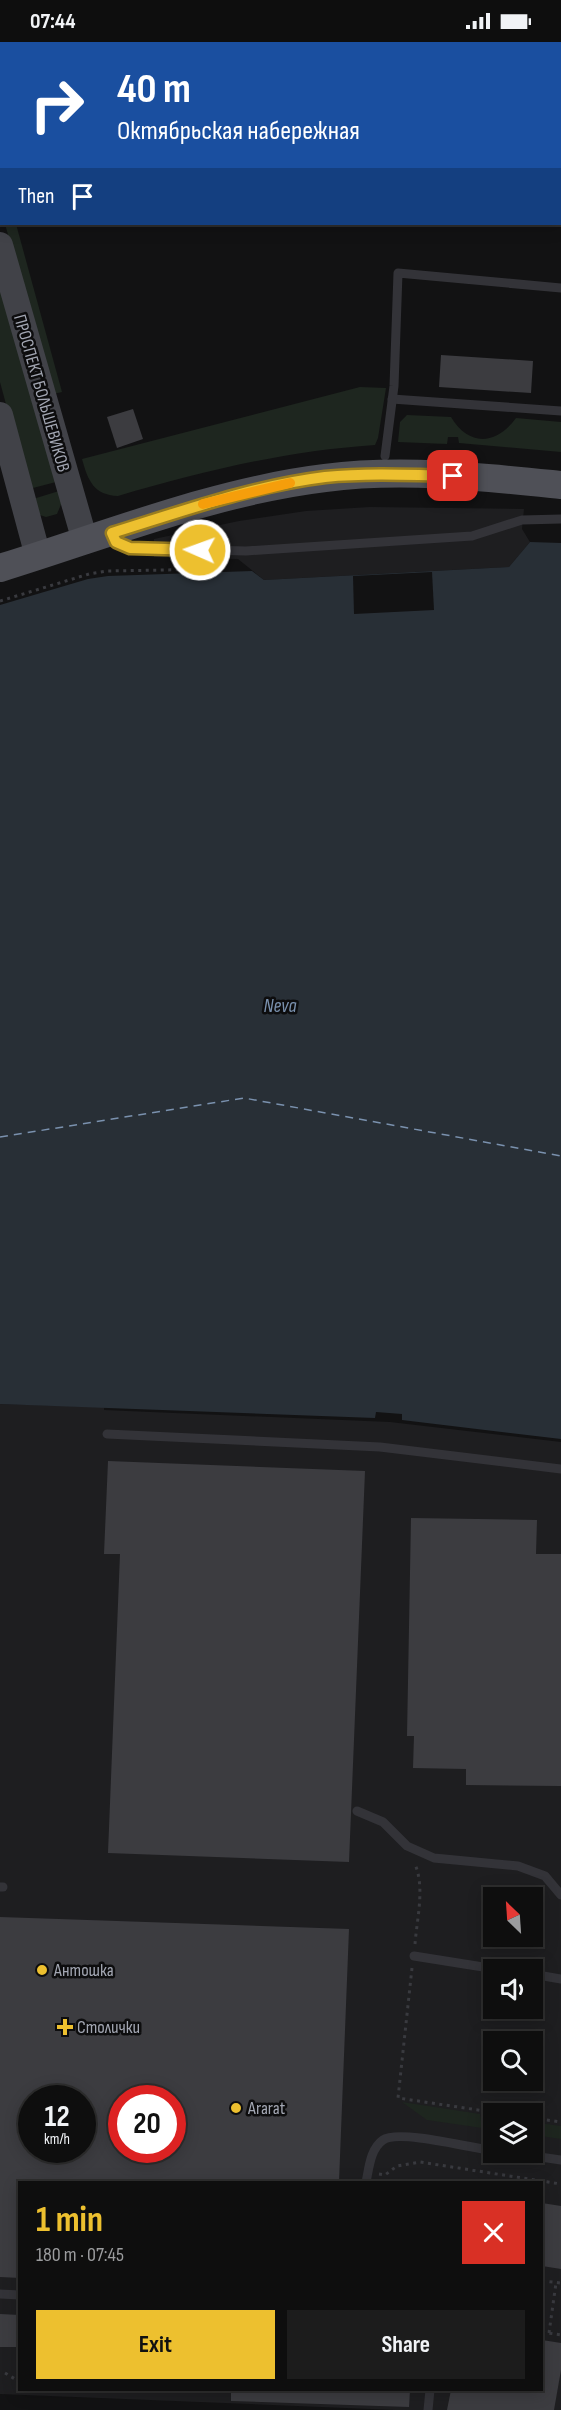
<!DOCTYPE html>
<meta charset="utf-8">
<style>
body{margin:0;font-family:"Sofia Sans Condensed",sans-serif;background:#1c1c1c;color:#f1f3f6;height:100vh;display:flex;flex-direction:column;font-size:22px;white-space:nowrap}
*{box-sizing:border-box;margin:0}
p{font-size:20px;color:#9b9c9e}
.icon{flex:none;width:33px;height:33px;fill:none;stroke:currentColor;stroke-width:2;stroke-linecap:round;stroke-linejoin:round}
.map{position:relative;flex:1;overflow:hidden}
.details{position:absolute;left:18px;top:2139px;width:525px;height:210px;display:flex;flex-direction:column;background:#0e0e0e;border-radius:0px;box-shadow:0 3px 15px #0003,0 0 0 2px #2e2e2e}
.details>*{flex:none}
.guide{position:absolute;left:0px;top:0px;width:561px;height:183px;box-shadow:0 3px 15px #0003,0 0 0 2px #2e2e2e;background:#1a4fa0;color:#fff;overflow:hidden}
.needle{width:39px;rotate:335deg}
.controls{position:absolute;left:483px;top:1845px;display:grid;gap:12px}
.controls a{display:grid;place-items:center;width:60px;height:60px;border-radius:0px;background:#0e0e0e;box-shadow:0 3px 15px #0003,0 0 0 2px #2e2e2e;font-size:30px}
.speed{position:absolute;left:18px;top:2043px;display:flex;gap:12px;font-size:30px;font-weight:700;text-align:center}
.speed>*{display:grid;place-content:center;width:78px;height:78px;border-radius:50%;background:#0e0e0e;box-shadow:0 3px 15px #0003,0 0 0 2px #2e2e2e;line-height:1}
.speed small{font-size:15px;font-weight:400}
.speed .limit{border:9px solid #d22;background:#fff;color:#111}
.pin{position:absolute;display:grid;place-items:center;width:51px;height:51px;color:#fff;margin:-26px;border-radius:12px;box-shadow:0 3px 9px #0006}
.me{position:absolute;width:66px;margin:-33px;rotate:272deg;stroke-linejoin:round;filter:drop-shadow(0 0 4px #0008)}
.turn{display:flex;align-items:center;gap:21px;height:126px;padding:0 18px;font-size:27px}
.turn .icon{width:78px;height:78px;stroke-width:2.5}
.turn b{display:block;font-size:42px;line-height:51px}
.then{display:flex;align-items:center;height:57px;padding:0 18px;background:#0003;gap:12px;font-size:22px}
.round{display:grid;place-items:center;flex:none;width:63px;height:63px;border-radius:0px;background:#1c1c1c}
.summary{display:flex;align-items:center;justify-content:space-between;height:102px;padding:0 18px}
h1{font-size:36px;font-weight:700;line-height:45px;color:#edc02f}
.cta{display:flex;gap:12px;margin-top:auto;padding:12px 18px}
.cta a{flex:1;height:69px;border-radius:0px;background:#edc02f;color:#111;font-size:24px;font-weight:700;line-height:69px;text-align:center}
.cta a+a{background:#1c1c1c;color:#f1f3f6}
.status{display:flex;justify-content:space-between;align-items:center;height:42px;padding:0 30px;background:#0e0e0e;direction:ltr}
.status svg{height:16px;fill:currentColor}
.map>svg:first-child{display:block}
.built{fill:#1e1e20;fill-rule:evenodd}
.green{fill:#1e261f}
.water{fill:#282f36}
.pier{fill:#121213}
.lines{fill:none;stroke-linecap:round;stroke-linejoin:round}
.ferry{stroke:#7a91ae;stroke-width:1.5;stroke-dasharray:8 6;stroke-linecap:butt}
.building{fill:#3c3c40;fill-rule:evenodd}
.path{stroke:#393a3f;stroke-width:3;stroke-dasharray:3 4.5;stroke-linecap:butt}
.service{stroke:#333338;stroke-width:9}
.secondary{stroke:#414248;stroke-width:26}
.primary{stroke:#4f5057;stroke-width:28}
.route-casing{stroke:#9a7d1f;stroke-width:15}
.route{stroke:#edc02f;stroke-width:10}
.slow{stroke:#f59e0b;stroke-width:10}
.poi-dot{fill:#edc02f;stroke:#0d0d0e;stroke-width:2}
.labels{text-anchor:middle;stroke-width:5;stroke-linejoin:round;paint-order:stroke}
.street-label{font-size:18px;fill:#a3a7b3;stroke:#0d0d0e}
.poi-label{font-size:18px;fill:#a3a7b3;stroke:#0d0d0e;text-anchor:start}
.water-label{font-size:20px;font-style:italic;fill:#7a91ae;stroke:#0d0d0e}
</style>
<div class="status"><b>07:44</b><svg viewBox="0 0 49 12"><path d="M0 12V9h3v3zM5 12V6h3v6zM10 12V3h3v9zM15 12V0h3v12zM26 1h20v11H26zM47 4h2v5h-2z"/></svg></div>
<div class="map">
<svg width="561" height="2368" viewBox="0 0 561 2368">
<rect width="100%" height="100%" fill="#121213"/>
<!-- built -->
<g class="built">
<path d="M 370,465 L 524,467 L 522,487 L 530,500 L 509,525 L 264,538 L 238,517 L 154,515 L 154,497 L 239,479 L 306,469 Z"/>
<path d="M 0,1362 L 104,1365 L 104,1368 L 390,1380 L 561,1400 L 561,2368 L 395,2368 L 0,2352 ZM 494,1856 L 532,1856 L 532,1894 L 494,1894 ZM 494,1928 L 532,1928 L 532,1966 L 494,1966 ZM 494,2000 L 532,2000 L 532,2038 L 494,2038 ZM 32,2056 L 82,2056 L 82,2108 L 32,2108 ZM 122,2056 L 172,2056 L 172,2108 L 122,2108 ZM 494,2072 L 532,2072 L 532,2110 L 494,2110 ZM 20,2140 L 542,2140 L 542,2348 L 20,2348 Z"/>
</g>
<!-- green -->
<g class="green">
<path d="M 5,182 L 16,182 L 62,350 L 53,352 Z"/>
<path d="M 0,241 L 56,440 L 29,447 L 0,340 Z"/>
<path d="M 360,345 L 386,346 L 378,396 L 375,403 C 285,409 204,429 118,454 C 94,453 88,439 82,417 Z"/>
<path d="M 407,373 L 451,375 C 469,405 496,403 516,376 L 561,380 L 561,410 L 459,401 L 458,395 L 448,395 L 447,402 L 398,400 L 400,380 Z"/>
<path d="M 59,449 L 62,460 L 57,472 L 46,475 L 40,473 L 33,457 Z"/>
<path d="M 402,2060 L 480,2072 L 482,2086 L 427,2078 Z"/>
<path d="M 532,2080 L 561,2084 L 561,2097 L 533,2093 Z"/>
</g>
<!-- water -->
<path class="water" d="M 530,500 L 561,501 L 561,1397 L 402,1378 L 402,1372 L 376,1370 L 375,1376 L 0,1362 L 0,563 L 88,537 L 108,534 L 252,529 L 264,538 L 509,525 Z"/>
<!-- pier -->
<path class="pier" d="M 432,530 L 434,568 L 354,572 L 353,534 Z"/>
<g class="lines">
<!-- ferry -->
<path class="ferry" d="M 0,1095 L 244,1056 L 561,1114"/>
</g>
<!-- building -->
<g class="building">
<path d="M 441,313 L 533,319 L 531,351 L 439,345 Z"/>
<path d="M 133,367 L 143,397 L 117,406 L 107,375 Z"/>
<path d="M 108,1419 L 365,1429 L 349,1820 L 108,1811 L 120,1512 L 104,1512 Z"/>
<path d="M 411,1476 L 537,1478 L 536,1512 L 561,1512 L 561,1744 L 466,1743 L 466,1727 L 413,1726 L 414,1694 L 407,1694 Z"/>
<path d="M 0,1875 L 349,1887 L 339,2140 L 20,2140 L 20,2236 L 0,2235 ZM 32,2056 L 82,2056 L 82,2108 L 32,2108 ZM 122,2056 L 172,2056 L 172,2108 L 122,2108 Z"/>
<path d="M 542,2161 L 561,2164 L 561,2227 L 542,2224 Z"/>
<path d="M 0,2272 L 20,2273 L 20,2305 L 0,2305 Z"/>
<path d="M 542,2298 L 561,2301 L 561,2328 L 554,2368 L 447,2368 L 451,2348 L 488,2348 L 509,2351 L 510,2348 L 542,2348 Z"/>
<path d="M 231,2348 L 410,2348 L 409,2365 L 231,2359 Z"/>
</g>
<g class="lines">
<!-- path -->
<g class="path">
<path d="M 67,0 L 68,2"/>
<path d="M 93,0 L 94,2"/>
<path d="M 231,0 L 231,2"/>
<path d="M 215,2 L 220,0"/>
<path d="M 0,559 L 89,532 L 107,529 L 220,527"/>
<path d="M 415,1902 C 417,1876 425,1846 415,1822"/>
<path d="M 412,1926 L 398,2056 L 505,2072"/>
<path d="M 532,2076 L 561,2080"/>
<path d="M 485,2096 L 486,2069"/>
<path d="M 379,2132 L 385,2133 L 397,2124 L 420,2120 L 561,2142"/>
<path d="M 542,2239 L 561,2241"/>
<path d="M 542,2290 L 561,2293"/>
<path d="M 549,2291 L 556,2241"/>
<path d="M 5,2331 L 15,2337"/>
</g>
<!-- service -->
<g class="service">
<path d="M 143,0 L 152,0"/>
<path d="M 430,0 L 430,2"/>
<path d="M 366,2 L 368,0"/>
<path d="M 0,19 L 2,25"/>
<path d="M 560,58 L 561,59"/>
<path d="M 0,153 L 2,152"/>
<path d="M 392,357 L 561,369"/>
<path d="M 385,414 L 394,344 L 398,231 L 561,246"/>
<path d="M 113,493 L 121,504 L 130,506 L 246,509 L 472,494 L 522,478 L 561,477"/>
<path d="M 107,1392 L 380,1405 L 561,1427"/>
<path d="M 357,1769 L 383,1780 L 407,1804 L 434,1816 L 518,1824 L 545,1834 L 561,1853"/>
<path d="M 0,1845 L 3,1845"/>
<path d="M 414,1914 L 502,1928"/>
<path d="M 532,1932 L 561,1937"/>
<path d="M 506,2110 L 561,2118"/>
<path d="M 366,2140 C 369,2127 370,2107 383,2098 C 398,2087 472,2106 494,2109"/>
<path d="M 0,2252 L 20,2253"/>
<path d="M 428,2368 L 430,2348"/>
</g>
<!-- secondary -->
<g class="secondary">
<path d="M 0,203 L 85,499"/>
<path d="M 0,373 L 38,514"/>
</g>
<!-- primary -->
<path class="primary" d="M 0,526 C 104,494 216,449 325,436 C 403,426 483,435 561,443"/>
</g>
<g class="lines">
<!-- route casing -->
<g class="route-casing">
<path id="route" d="M 200,508 L 130,506 L 116,500 L 112,491 C 183,469 252,444 325,435 C 368,431 411,433 453,434"/>
</g>
<!-- route -->
<use href="#route" class="route"/>
<!-- slow -->
<path class="slow" d="M 203,462 L 290,441"/>
</g>
<!-- markers -->
<g class="poi-dot">
<circle cx="42" cy="1928" r="6"/>
<path d="M62 1976h6v6h6v6h-6v6h-6v-6h-6v-6h6z"/>
<circle cx="236" cy="2066" r="6"/>
</g>
<g class="labels">
<!-- street labels -->
<g class="street-label">
<text transform="translate(42 351) rotate(74)" y="6">ПРОСПЕКТ БОЛЬШЕВИКОВ</text>
</g>
<!-- poi labels -->
<g class="poi-label">
<text x="54" y="1934">Антошка</text>
<text x="77" y="1991">Столички</text>
<text x="248" y="2072">Ararat</text>
</g>
<!-- water labels -->
<g class="water-label">
<text x="280" y="970">Neva</text>
</g>
</g>
</svg>
<div class="controls">
<a><svg class="needle" viewBox="-14 -14 28 28"><path d="M0-13l5 13h-10z" fill="#e53935"/><path d="M0 13l5-13h-10z" fill="#9b9c9e"/></svg></a>
<a><svg class="icon" aria-label="sound" viewBox="0 0 24 24"><path d="M4 9h4l5-4v14l-5-4H4zM17 9q2 3 0 6"/></svg></a>
<a><svg class="icon" aria-label="search" viewBox="0 0 24 24"><circle cx="10" cy="10" r="6"/><path d="M15 15l6 6"/></svg></a>
<a><svg class="icon" aria-label="layers" viewBox="0 0 24 24"><path d="M12 4l9 5-9 5-9-5zM3 14l9 5 9-5"/></svg></a>
</div>
<div class="speed"><div>12<small>km/h</small></div><div class="limit">20</div></div>
<div class="pin" style="left:453px;top:434px;background:#d93025"><svg class="icon" aria-label="arrive" viewBox="0 0 24 24"><path d="M6 21V4h12l-3 4 3 4H6"/></svg></div>
<svg class="me" style="left:200px;top:508px" viewBox="-20 -20 40 40"><circle r="17" fill="#edc02f" stroke="#fff" stroke-width="3"/><path d="M0-11L8 9 0 5-8 9z" fill="#fff"/></svg>
<div class="guide">
<div class="turn"><svg class="icon" aria-label="right" viewBox="0 0 24 24"><path d="M7 20v-9h11M14 6l5 5-5 5"/></svg><div><b>40 m</b>Октябрьская набережная</div></div>
<div class="then">Then<svg class="icon" aria-label="arrive" viewBox="0 0 24 24"><path d="M6 21V4h12l-3 4 3 4H6"/></svg></div>
</div>
<section class="details">
<div class="summary"><div><h1>1 min</h1><p>180 m · 07:45</p></div><a class="round" style="background:#d93025;color:#fff"><svg class="icon" aria-label="close" viewBox="0 0 24 24"><path d="M6 6l12 12M18 6L6 18"/></svg></a></div>
<div class="cta"><a>Exit</a><a>Share</a></div>
</section>
</div>
